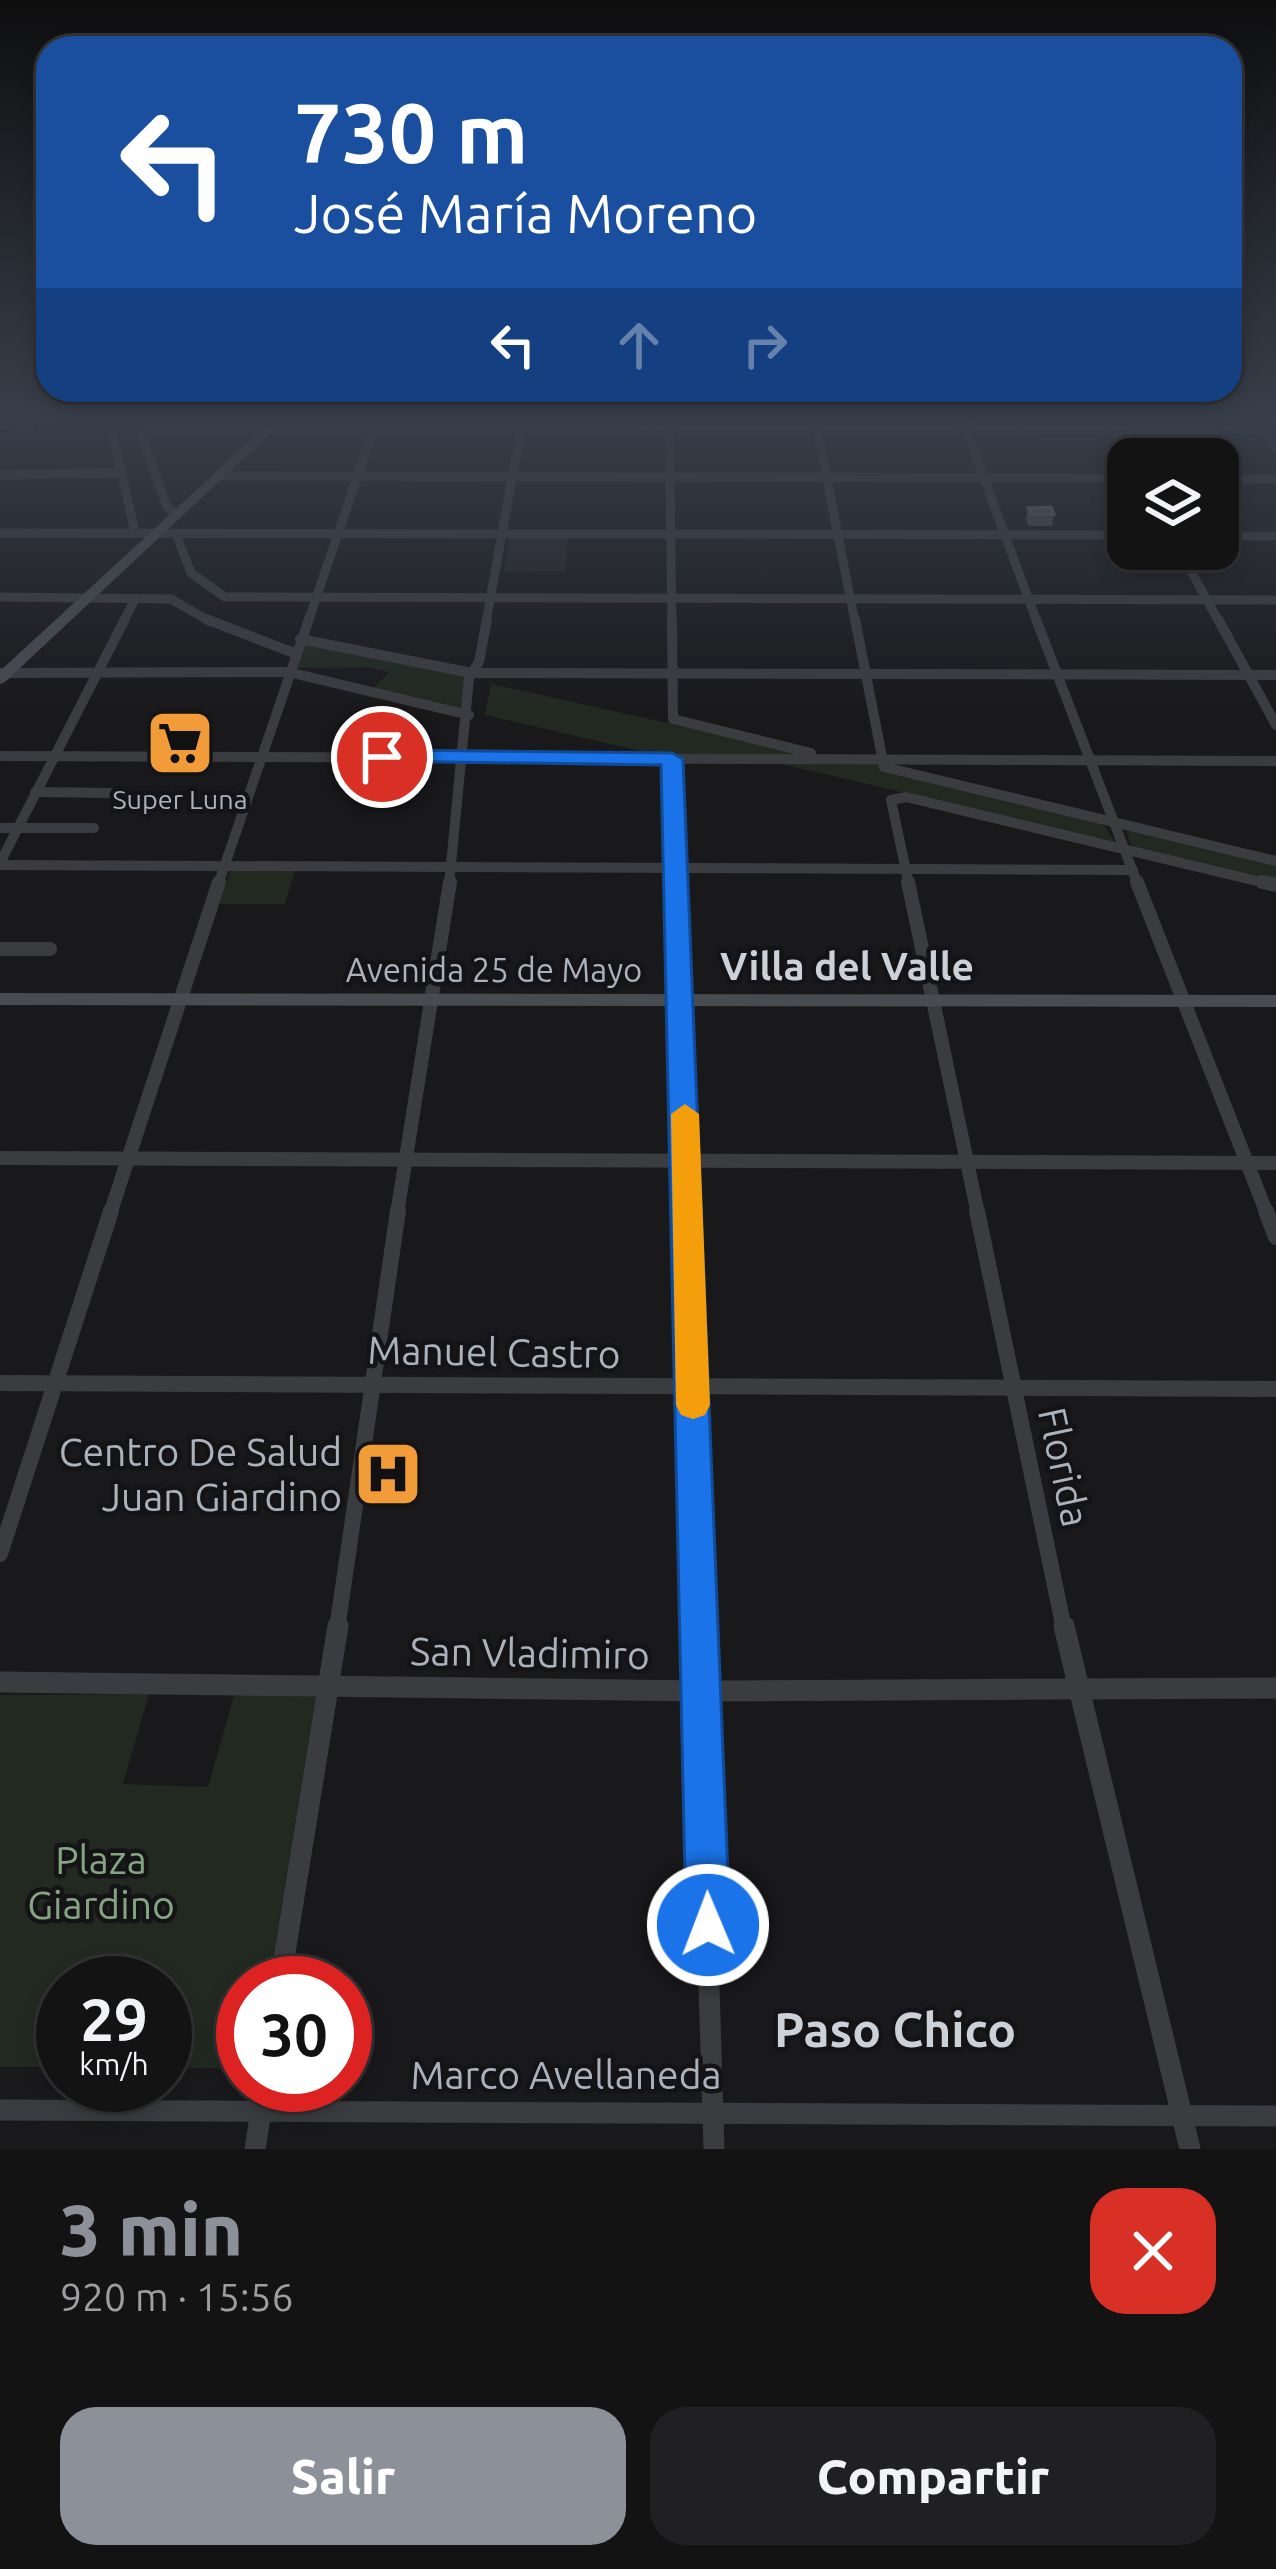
<!DOCTYPE html>
<html lang="es">
<meta charset="utf-8">
<style>
body{margin:0;font-family:Ubuntu,sans-serif;background:#202022;color:#f1f3f6;height:100vh;display:flex;flex-direction:column;font-size:45px;white-space:nowrap}
*{box-sizing:border-box;margin:0}
p{font-size:39px;color:#9d9ea0}
.icon{flex:none;width:66px;height:66px;fill:none;stroke:currentColor;stroke-width:2;stroke-linecap:round;stroke-linejoin:round}
.map{position:relative;height:2149px;overflow:hidden}
.drawer{display:flex;flex-direction:column;background:#131314;flex:1}
.drawer>*{flex:none}
.banner{position:absolute;left:36px;top:36px;width:1206px;height:366px;border-radius:36px;box-shadow:0 6px 18px #0003,0 0 0 3px #323234;background:#1a4fa0;color:#fff;overflow:hidden}
.tools{position:absolute;left:1107px;top:438px;display:grid;gap:24px}
.tools a{display:grid;place-items:center;width:132px;height:132px;border-radius:24px;background:#131314;box-shadow:0 6px 18px #0003,0 0 0 3px #323234;font-size:60px}
.speed{position:absolute;left:36px;top:1956px;display:flex;gap:24px;font-size:60px;font-weight:700;text-align:center}
.speed>*{display:grid;place-content:center;width:156px;height:156px;border-radius:50%;background:#131314;box-shadow:0 6px 18px #0003,0 0 0 3px #323234;line-height:1}
.speed small{font-size:30px;font-weight:400}
.speed .limit{border:18px solid #d22;background:#fff;color:#111}
.pin{position:absolute;display:grid;place-items:center;width:102px;height:102px;color:#fff;margin:-51px;border:6px solid #fff;border-radius:50%;box-shadow:0 3px 12px #0007}
.me{position:absolute;width:132px;margin:-66px;rotate:359deg;stroke-linejoin:round;filter:drop-shadow(0 0 9px #0008)}
.turn{display:flex;align-items:center;gap:42px;height:252px;padding:0 60px;font-size:54px}
.turn .icon{width:156px;height:156px;stroke-width:2.5}
.turn b{display:block;font-size:84px;line-height:102px}
.lanes{display:flex;align-items:center;height:114px;padding:0 60px;background:#0003;justify-content:center;gap:60px;direction:ltr}
.lanes .off{opacity:.35}
.round{display:grid;place-items:center;flex:none;width:126px;height:126px;border-radius:36px;background:#202022}
.summary{display:flex;align-items:center;justify-content:space-between;height:204px;padding:0 60px}
h1{font-size:72px;font-weight:800;line-height:90px;color:#8c9099}
.cta{display:flex;gap:24px;margin-top:auto;padding:24px 60px}
.cta a{flex:1;height:138px;border-radius:36px;background:#8c9099;color:#fff;font-size:48px;font-weight:800;line-height:138px;text-align:center}
.cta a+a{background:#202022;color:#f1f3f6}
.map>svg:first-child{display:block}
.built{fill:#252528}
.green{fill:#212921}
.lines{fill:none;stroke-linecap:round;stroke-linejoin:round}
.street-far4{stroke:#3a3c40;stroke-width:9}
.street-far3{stroke:#3a3c40;stroke-width:10}
.street-far2{stroke:#3a3c40;stroke-width:14}
.street-far1{stroke:#3a3c40;stroke-width:16}
.street{stroke:#3a3c40;stroke-width:21}
.secondary{fill:#484b50;fill-rule:evenodd}
.wall{fill:#4a4c50}
.building{fill:#55575c;stroke:#62656a;stroke-width:3}
.route{fill:#1a73e8;stroke:#114b97;stroke-width:3}
.slow{fill:#f59e0b}
.labels{text-anchor:middle;stroke-width:9;stroke-linejoin:round;paint-order:stroke}
.far-poi-label{font-size:27px;fill:#abb2bb;stroke:#141416}
.street-label{font-size:33px;fill:#abb2bb;stroke:#141416}
.quarter-label{font-size:39px;font-weight:bold;fill:#ccd0d7;stroke:#141416}
.near-street-label{font-size:39px;fill:#abb2bb;stroke:#141416}
.near-poi-label{font-size:39px;fill:#abb2bb;stroke:#141416;text-anchor:end}
.near-park-label{font-size:39px;fill:#85a582;stroke:#141416}
.near-quarter-label{font-size:48px;font-weight:bold;fill:#ccd0d7;stroke:#141416}
</style>
<div class="map">
<svg width="1276" height="2149" viewBox="0 0 1276 2149">
<rect width="100%" height="100%" fill="#19191b"/>
<!-- built -->
<path class="built" d="M 509,538 L 568,538 L 565,571 L 504,572 Z"/>
<!-- green -->
<g class="green">
<path d="M 306,645 L 467,675 L 462,712 L 371,690 L 390,672 L 369,667 L 297,668 Z"/>
<path d="M 491,684 L 804,753 L 805,756 L 649,753 L 485,715 Z"/>
<path d="M 773,762 L 876,764 L 1103,824 L 1115,842 Z"/>
<path d="M 1132,830 L 1276,865 L 1276,881 L 1138,848 L 1131,845 L 1126,832 Z"/>
<path d="M 230,871 L 295,871 L 285,904 L 219,904 Z"/>
<path d="M 149,1694 L 123,1784 L 208,1787 L 234,1695 L 316,1695 L 269,1983 L 243,1983 L 243,2068 L 165,2068 L 165,1983 L 63,1983 L 63,2067 L 0,2067 L 0,1695 Z"/>
</g>
<g class="lines">
<!-- street-far4 -->
<g class="street-far4">
<path d="M 669,413 L 672,622"/>
<path d="M 814,413 L 855,622"/>
<path d="M 960,413 L 1037,622"/>
<path d="M 1105,413 L 1130,459"/>
<path d="M 1249,413 L 1276,448"/>
<path d="M 0,424 L 30,427"/>
<path d="M 112,432 L 135,532"/>
<path d="M 0,475 L 123,473"/>
<path d="M 217,476 L 1128,478"/>
<path d="M 1218,479 L 1276,479"/>
<path d="M 175,514 L 167,507 L 141,435 L 149,430 L 1276,429"/>
<path d="M 0,533 L 1128,535"/>
<path d="M 176,534 L 191,573 L 225,597 L 1276,600"/>
<path d="M 1218,536 L 1276,536"/>
<path d="M 1179,549 L 1219,622"/>
<path d="M 0,597 L 171,599 L 211,622"/>
<path d="M 123,622 L 136,598"/>
<path d="M 308,622 L 379,413"/>
<path d="M 486,622 L 524,413"/>
</g>
<!-- street-far3 -->
<g class="street-far3">
<path d="M 206,619 L 294,653"/>
<path d="M 672,619 L 673,719 L 811,753"/>
<path d="M 855,619 L 884,767 L 1276,861"/>
<path d="M 1036,619 L 1138,885"/>
<path d="M 1218,619 L 1276,725"/>
<path d="M 300,639 L 472,673 L 1276,675"/>
<path d="M 0,673 L 288,672 L 469,715"/>
<path d="M 0,756 L 1276,761"/>
<path d="M 672,759 L 676,885"/>
<path d="M 35,792 L 111,793"/>
<path d="M 0,828 L 94,828"/>
<path d="M 0,863 L 125,619"/>
<path d="M 0,865 L 1133,870"/>
<path d="M 218,885 L 309,619"/>
<path d="M 449,885 L 469,678 L 479,662 L 487,619"/>
<path d="M 909,885 L 891,800 L 906,797 L 1274,885"/>
</g>
<!-- street-far2 -->
<g class="street-far2">
<path d="M 676,882 L 686,1214"/>
<path d="M 908,882 L 978,1214"/>
<path d="M 1137,882 L 1267,1214"/>
<path d="M 1262,882 L 1276,885"/>
<path d="M 0,949 L 50,949"/>
<path d="M 0,1158 L 1276,1163"/>
<path d="M 110,1214 L 219,882"/>
<path d="M 397,1214 L 450,882"/>
</g>
<!-- street-far1 -->
<g class="street-far1">
<path d="M 686,1211 L 698,1629"/>
<path d="M 977,1211 L 1064,1629"/>
<path d="M 1266,1211 L 1276,1237"/>
<path d="M 0,1383 L 1276,1389"/>
<path d="M 0,1554 L 111,1211"/>
<path d="M 337,1629 L 398,1211"/>
</g>
<!-- street -->
<g class="street">
<path d="M 698,1626 L 714,2149"/>
<path d="M 1064,1626 L 1190,2149"/>
<path d="M 0,1682 L 702,1691 L 1276,1688"/>
<path d="M 280,1983 L 338,1626"/>
<path d="M 0,2110 L 1276,2116"/>
<path d="M 255,2149 L 265,2085"/>
</g>
<!-- secondary -->
<g class="secondary">
<path d="M 280,413 L 292,413 L 5,682 L 0,684 L 0,671 Z"/>
<path d="M 0,993 L 1276,995 L 1276,1007 L 0,1005 Z"/>
</g>
</g>
<!-- wall -->
<g class="wall">
<path d="M 1028,508 L 1054,514 L 1052,526 L 1029,526 L 1026,519 Z"/>
<path d="M 1134,549 L 1153,549 L 1152,552 L 1135,552 Z"/>
</g>
<!-- building -->
<path class="building" d="M 1051,507 L 1054,514 L 1031,514 L 1028,508 Z"/>
<!-- sky -->
<linearGradient id="sky" x2="0" y2="1"><stop stop-color="#0e0e0f"/><stop offset="0.58" stop-color="#383e4a"/><stop offset="1" stop-color="#383e4a" stop-opacity="0"/></linearGradient>
<rect width="1276" height="713" fill="url(#sky)"/>
<!-- route -->
<path class="route" d="M 382,750 L 672,753 L 683,759 L 730,1925 L 723,1940 L 708,1947 L 693,1940 L 686,1925 L 661,765 L 374,761 L 371,757 Z"/>
<!-- slow -->
<path class="slow" d="M 685,1104 L 699,1114 L 710,1405 L 705,1415 L 693,1419 L 681,1415 L 676,1405 L 671,1114 Z"/>
<!-- icons -->
<defs>
<g id="supermarket-square" transform="scale(3.45)"><rect x="-9" y="-9" width="18" height="18" rx="4" fill="#f29c39" stroke="#141416"/><path d="M-6-5.5h2.5l.6 2H6L4.5 2H-2.5L-4.4-4H-6ZM-1.5 3.2a1.3 1.3 0 1 0 .1 0ZM3 3.2a1.3 1.3 0 1 0 .1 0Z" fill="#111"/></g>
<g id="hospital-square" transform="scale(3.45)"><rect x="-9" y="-9" width="18" height="18" rx="4" fill="#f29c39" stroke="#141416"/><path d="M-5-5h3v3.5h4V-5h3V5h-3V1.5h-4V5h-3Z" fill="#111"/></g>
</defs>
<g fill-rule="evenodd">
<use href="#supermarket-square" x="180" y="743"/>
<use href="#hospital-square" x="388" y="1474"/>
</g>
<g class="labels">
<!-- far-poi labels -->
<g class="far-poi-label">
<text x="180" y="809">Super Luna</text>
</g>
<!-- street labels -->
<g class="street-label">
<text x="494" y="982">Avenida 25 de Mayo</text>
</g>
<!-- quarter labels -->
<g class="quarter-label">
<text x="847" y="980">Villa del Valle</text>
</g>
<!-- near-street labels -->
<g class="near-street-label">
<text transform="translate(494 1352) rotate(1)" y="14">Manuel Castro</text>
<text transform="translate(1064 1467) rotate(78)" y="14">Florida</text>
<text transform="translate(530 1653) rotate(1)" y="14">San Vladimiro</text>
<text x="566" y="2089">Marco Avellaneda</text>
</g>
<!-- near-poi labels -->
<g class="near-poi-label">
<text x="342" y="1466">Centro De Salud<tspan x="342" dy="45">Juan Giardino</tspan></text>
</g>
<!-- near-park labels -->
<g class="near-park-label">
<text x="101" y="1874">Plaza<tspan x="101" dy="45">Giardino</tspan></text>
</g>
<!-- near-quarter labels -->
<g class="near-quarter-label">
<text x="895" y="2047">Paso Chico</text>
</g>
</g>
</svg>
<div class="tools">
<a><svg class="icon" aria-label="layers" viewBox="0 0 24 24"><path d="M12 4l9 5-9 5-9-5zM3 14l9 5 9-5"/></svg></a>
</div>
<div class="speed"><div>29<small>km/h</small></div><div class="limit">30</div></div>
<div class="pin" style="left:382px;top:757px;background:#d93025"><svg class="icon" aria-label="arrive" viewBox="0 0 24 24"><path d="M6 21V4h12l-3 4 3 4H6"/></svg></div>
<svg class="me" style="left:708px;top:1925px" viewBox="-20 -20 40 40"><circle r="17" fill="#1a73e8" stroke="#fff" stroke-width="3"/><path d="M0-11L8 9 0 5-8 9z" fill="#fff"/></svg>
<div class="banner">
<div class="turn"><svg class="icon" aria-label="left" viewBox="0 0 24 24"><path d="M17 20v-9H6M10 6l-5 5 5 5"/></svg><div><b>730 m</b>José María Moreno</div></div>
<div class="lanes"><svg class="icon" aria-label="left" viewBox="0 0 24 24"><path d="M17 20v-9H6M10 6l-5 5 5 5"/></svg><svg class="icon off" aria-label="ahead" viewBox="0 0 24 24"><path d="M12 20V5M6 11l6-6 6 6"/></svg><svg class="icon off" aria-label="right" viewBox="0 0 24 24"><path d="M7 20v-9h11M14 6l5 5-5 5"/></svg></div>
</div>
</div>
<section class="drawer">
<div class="summary"><div><h1>3 min</h1><p>920 m · 15:56</p></div><a class="round" style="background:#d93025;color:#fff"><svg class="icon" aria-label="close" viewBox="0 0 24 24"><path d="M6 6l12 12M18 6L6 18"/></svg></a></div>
<div class="cta"><a>Salir</a><a>Compartir</a></div>
</section>
